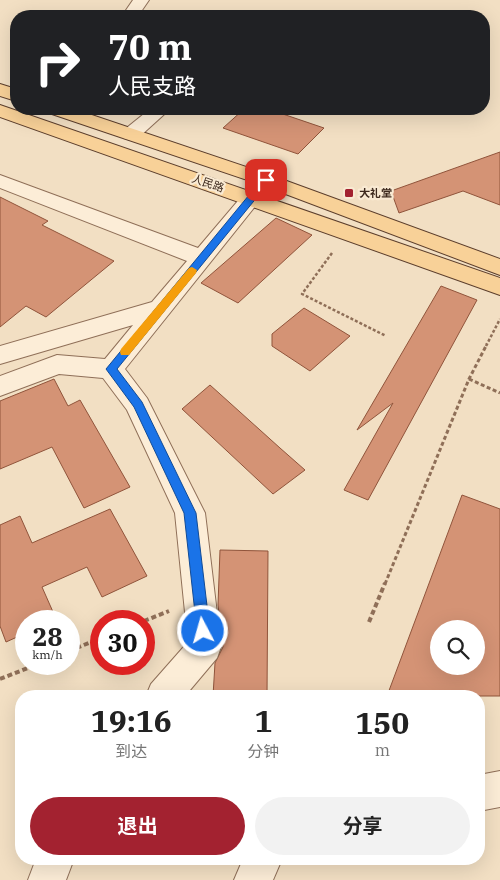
<!DOCTYPE html>
<html lang="zh">
<meta charset="utf-8">
<style>
body{margin:0;font-family:"IBM Plex Serif","Noto Sans SC",serif;background:#f2f2f2;color:#222;height:100vh;display:flex;flex-direction:column;font-size:19px;white-space:nowrap}
*{box-sizing:border-box;margin:0}
p{font-size:16px;color:#767676}
.icon{flex:none;width:28px;height:28px;fill:none;stroke:currentColor;stroke-width:2;stroke-linecap:round;stroke-linejoin:round}
.map{position:relative;flex:1;overflow:hidden}
.details{position:absolute;left:15px;top:690px;width:470px;height:175px;display:flex;flex-direction:column;background:#fff;border-radius:20px;box-shadow:0 5px 20px #0002}
.details>*{flex:none}
.banner{position:absolute;left:10px;top:10px;width:480px;height:105px;border-radius:20px;box-shadow:0 5px 20px #0002;background:#202124;color:#fff;overflow:hidden}
.controls{position:absolute;left:430px;top:620px;display:grid;gap:10px}
.controls a{display:grid;place-items:center;width:55px;height:55px;border-radius:50%;background:#fff;box-shadow:0 5px 20px #0002;font-size:25px}
.speed{position:absolute;left:15px;top:610px;display:flex;gap:10px;font-size:25px;font-weight:700;text-align:center}
.speed>*{display:grid;place-content:center;width:65px;height:65px;border-radius:50%;background:#fff;box-shadow:0 5px 20px #0002;line-height:1}
.speed small{font-size:12px;font-weight:400}
.speed .limit{border:8px solid #d22;background:#fff;color:#111}
.pin{position:absolute;display:grid;place-items:center;width:42px;height:42px;color:#fff;margin:-21px;border-radius:10px;box-shadow:0 2px 8px #0006}
.me{position:absolute;width:55px;margin:-28px;rotate:354deg;stroke-linejoin:round;filter:drop-shadow(0 0 4px #0008)}
.turn{display:flex;align-items:center;gap:18px;height:105px;padding:0 15px;font-size:22px}
.turn .icon{width:65px;height:65px;stroke-width:2.5}
.turn b{display:block;font-size:35px;line-height:42px}
.eta{display:flex;justify-content:space-evenly;align-items:center;height:85px;text-align:center}
.eta b{font-size:30px;font-weight:700;line-height:35px}
.button{display:flex;gap:10px;margin-top:auto;padding:10px 15px}
.button a{flex:1;height:58px;border-radius:30px;background:#a32230;color:#fff;font-size:20px;font-weight:700;line-height:58px;text-align:center}
.button a+a{background:#f2f2f2;color:#222}
.map>svg:first-child{display:block}
.building{fill:#d49375;stroke:#90543b;fill-rule:evenodd}
.lines{fill:none;stroke-linecap:round;stroke-linejoin:round}
.minor-casing{stroke:#8f6f58;stroke-width:2}
.major-casing{stroke:#5c3e2c;stroke-width:2}
.path-far2{stroke:#8f6f58;stroke-width:2.5;stroke-dasharray:3 2;stroke-linecap:butt}
.path-far1{stroke:#8f6f58;stroke-width:3;stroke-dasharray:4 2.5;stroke-linecap:butt}
.path{stroke:#8f6f58;stroke-width:4;stroke-dasharray:5 3;stroke-linecap:butt}
.minor{fill:#fcedd7;fill-rule:evenodd}
.major{fill:#f8d198;fill-rule:evenodd}
.route{fill:#1a73e8;stroke:#114b97}
.slow{fill:#f59e0b}
.poi-dot{fill:#a32230;stroke:#f9ead3;stroke-width:2}
.labels{text-anchor:middle;stroke-width:4.5;stroke-linejoin:round;paint-order:stroke}
.far-street-label{font-size:11px;fill:#3d291d;stroke:#f9ead3}
.far-poi-label{font-size:11px;font-weight:bold;fill:#3d291d;stroke:#f9ead3;text-anchor:start}
</style>
<div class="map">
<svg width="500" height="880" viewBox="0 0 500 880">
<rect width="100%" height="100%" fill="#f2dfc3"/>
<!-- building -->
<g class="building">
<path d="M 244,109 L 268,109 L 324,128 L 298,154 L 223,128 Z"/>
<path d="M 500,152 L 500,205 L 463,191 L 399,213 L 391,191 Z"/>
<path d="M 0,197 L 48,221 L 42,225 L 114,261 L 46,317 L 26,306 L 0,327 Z"/>
<path d="M 276,218 L 312,235 L 238,303 L 201,283 Z"/>
<path d="M 441,286 L 477,300 L 368,500 L 344,490 L 393,403 L 357,430 Z"/>
<path d="M 304,308 L 350,336 L 310,371 L 272,346 L 272,334 Z"/>
<path d="M 54,379 L 68,406 L 80,400 L 130,487 L 84,508 L 52,447 L 0,469 L 0,401 Z"/>
<path d="M 210,385 L 280,448 L 305,470 L 273,494 L 182,409 Z"/>
<path d="M 462,495 L 500,509 L 500,696 L 387,696 ZM 439,629 L 476,629 L 476,666 L 439,666 Z"/>
<path d="M 110,509 L 147,576 L 102,597 L 87,567 L 42,587 L 57,621 L 26,621 L 26,633 L 6,642 L 0,626 L 0,525 L 20,516 L 32,543 Z"/>
<path d="M 220,550 L 268,551 L 267,696 L 213,696 L 215,663 L 223,647 L 218,605 Z"/>
</g>
<g class="lines">
<!-- minor casing -->
<g class="minor-casing">
<g id="minor">
<path d="M 133,0 L 149,0 L 138,16 L 122,16 Z"/>
<path d="M 150,109 L 170,109 L 138,138 L 131,140 L 124,138 L 121,134 L 124,130 Z"/>
<path d="M 266,174 L 273,176 L 276,180 L 273,184 L 125,369 L 147,398 L 205,513 L 221,647 L 217,658 L 185,696 L 146,696 L 151,684 L 188,642 L 175,513 L 127,410 L 103,378 L 59,374 L 0,396 L 0,376 L 57,355 L 105,359 L 133,325 L 0,364 L 0,346 L 152,302 L 187,261 L 0,188 L 0,175 L 198,248 L 259,176 Z"/>
<path d="M 500,771 L 500,807 L 479,811 L 479,775 Z"/>
<path d="M 36,859 L 74,859 L 66,880 L 28,880 Z"/>
<path d="M 243,859 L 282,859 L 273,880 L 234,880 Z"/>
</g>
</g>
<!-- major casing -->
<g class="major-casing">
<g id="major">
<path d="M 0,84 L 16,89 L 16,101 L 0,96 Z"/>
<path d="M 0,105 L 500,278 L 500,295 L 0,117 Z"/>
<path d="M 47,109 L 74,109 L 273,176 L 500,259 L 500,275 L 259,184 L 49,113 Z"/>
</g>
</g>
<!-- path-far2 -->
<g class="path-far2">
<path d="M 332,253 L 302,294 L 386,336"/>
<path d="M 486,346 L 500,319"/>
</g>
<!-- path-far1 -->
<g class="path-far1">
<path d="M 469,379 L 500,393"/>
<path d="M 385,584 L 469,379 L 487,344"/>
</g>
<!-- path -->
<g class="path">
<path d="M 144,621 L 169,611"/>
<path d="M 369,622 L 385,583"/>
<path d="M 69,651 L 101,638"/>
<path d="M 0,679 L 38,664"/>
</g>
<!-- minor -->
<use href="#minor" class="minor"/>
<!-- major -->
<use href="#major" class="major"/>
</g>
<!-- route -->
<path class="route" d="M 263,178 L 271,180 L 117,369 L 142,402 L 196,513 L 210,631 L 208,635 L 203,637 L 199,635 L 197,631 L 184,513 L 134,407 L 106,369 Z"/>
<!-- slow -->
<path class="slow" d="M 192,267 L 197,270 L 196,273 L 129,355 L 121,355 L 120,352 L 121,349 L 189,268 Z"/>
<!-- markers -->
<rect class="poi-dot" x="344" y="188" width="10" height="10" rx="2.5"/>
<g class="labels">
<!-- far-street labels -->
<g class="far-street-label">
<text transform="translate(208 183) rotate(19)" y="4">人民路</text>
</g>
<!-- far-poi labels -->
<g class="far-poi-label">
<text x="359" y="197">大礼堂</text>
</g>
</g>
</svg>
<div class="controls">
<a><svg class="icon" aria-label="search" viewBox="0 0 24 24"><circle cx="10" cy="10" r="6"/><path d="M15 15l6 6"/></svg></a>
</div>
<div class="speed"><div>28<small>km/h</small></div><div class="limit">30</div></div>
<div class="pin" style="left:266px;top:180px;background:#d93025"><svg class="icon" aria-label="arrive" viewBox="0 0 24 24"><path d="M6 21V4h12l-3 4 3 4H6"/></svg></div>
<svg class="me" style="left:203px;top:631px" viewBox="-20 -20 40 40"><circle r="17" fill="#1a73e8" stroke="#fff" stroke-width="3"/><path d="M0-11L8 9 0 5-8 9z" fill="#fff"/></svg>
<div class="banner">
<div class="turn"><svg class="icon" aria-label="right" viewBox="0 0 24 24"><path d="M7 20v-9h11M14 6l5 5-5 5"/></svg><div><b>70 m</b>人民支路</div></div>
</div>
<section class="details">
<div class="eta">
<div><b>19:16</b><p>到达</p></div>
<div><b>1</b><p>分钟</p></div>
<div><b>150</b><p>m</p></div>
</div>
<div class="button"><a>退出</a><a>分享</a></div>
</section>
</div>
